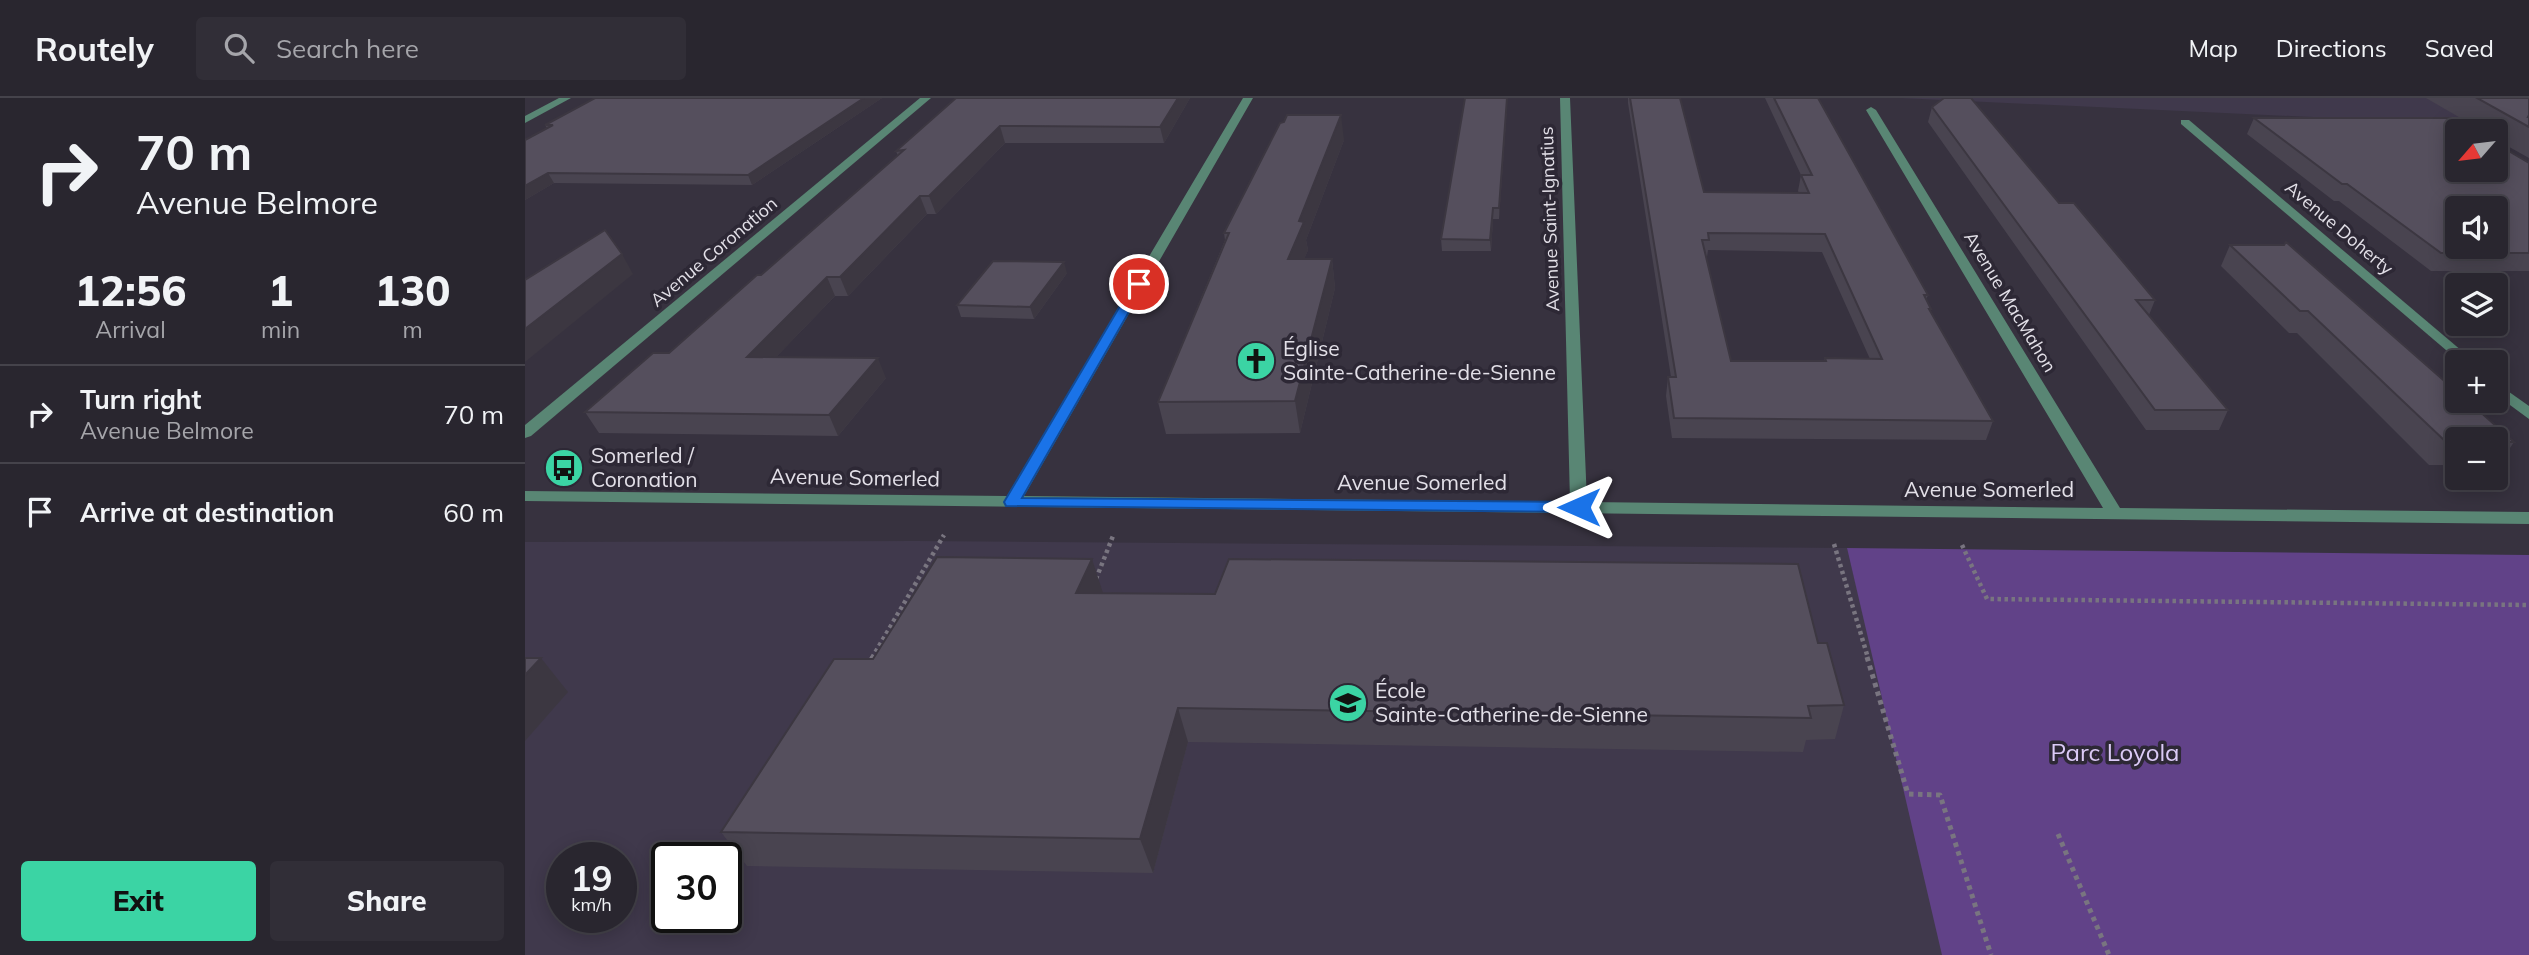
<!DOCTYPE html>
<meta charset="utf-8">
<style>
body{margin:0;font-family:Mulish,sans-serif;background:#312e37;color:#f1f3f6;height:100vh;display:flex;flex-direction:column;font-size:26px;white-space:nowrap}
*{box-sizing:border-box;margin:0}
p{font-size:23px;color:#a5a5aa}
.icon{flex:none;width:38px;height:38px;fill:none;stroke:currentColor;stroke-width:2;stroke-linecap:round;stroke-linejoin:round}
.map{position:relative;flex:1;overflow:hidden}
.drawer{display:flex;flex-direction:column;background:#29262f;width:525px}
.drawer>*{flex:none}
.guide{background:#29262f;color:#f1f3f6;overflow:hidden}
.needle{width:46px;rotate:242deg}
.fabs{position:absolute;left:1920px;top:21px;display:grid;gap:14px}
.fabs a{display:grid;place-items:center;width:63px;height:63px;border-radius:7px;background:#29262f;box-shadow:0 4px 18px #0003,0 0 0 2px #45434b;font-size:35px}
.speed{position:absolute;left:21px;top:744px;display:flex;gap:14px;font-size:35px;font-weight:700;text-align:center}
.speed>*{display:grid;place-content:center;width:91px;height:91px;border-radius:50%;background:#29262f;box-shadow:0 4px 18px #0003,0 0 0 2px #45434b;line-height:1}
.speed small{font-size:18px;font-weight:400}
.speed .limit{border:4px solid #111;border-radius:10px;background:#fff;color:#111}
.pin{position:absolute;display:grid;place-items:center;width:60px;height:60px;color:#fff;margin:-30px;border:4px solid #fff;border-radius:50%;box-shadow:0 2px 7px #0007}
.me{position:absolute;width:77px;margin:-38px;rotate:270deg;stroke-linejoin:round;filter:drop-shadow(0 0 5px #0008)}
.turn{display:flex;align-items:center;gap:24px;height:147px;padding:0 21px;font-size:32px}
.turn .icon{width:91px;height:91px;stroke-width:2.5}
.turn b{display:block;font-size:49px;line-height:60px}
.eta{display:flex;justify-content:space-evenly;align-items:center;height:119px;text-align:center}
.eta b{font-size:42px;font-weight:800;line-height:49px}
.action{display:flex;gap:14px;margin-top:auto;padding:14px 21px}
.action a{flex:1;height:80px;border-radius:7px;background:#3bd4a4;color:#111;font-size:28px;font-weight:800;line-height:80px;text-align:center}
.action a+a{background:#312e37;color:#f1f3f6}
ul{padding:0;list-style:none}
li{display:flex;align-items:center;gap:21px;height:98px;padding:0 21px;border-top:2px solid #45434b}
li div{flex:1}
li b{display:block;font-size:26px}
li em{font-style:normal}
header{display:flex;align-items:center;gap:42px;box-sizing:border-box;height:98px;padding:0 35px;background:#29262f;border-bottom:2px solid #45434b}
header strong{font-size:33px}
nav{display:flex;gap:38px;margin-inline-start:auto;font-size:24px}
.search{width:490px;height:63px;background:#312e37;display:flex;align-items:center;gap:18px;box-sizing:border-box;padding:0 24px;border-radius:7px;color:#a5a5aa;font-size:26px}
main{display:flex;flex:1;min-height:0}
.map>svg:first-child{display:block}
.built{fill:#40394c;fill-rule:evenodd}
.green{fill:#614288}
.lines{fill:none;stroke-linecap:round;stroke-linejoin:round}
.path-far1{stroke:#797580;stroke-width:4.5;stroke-dasharray:3.5 3.5;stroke-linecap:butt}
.path{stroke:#797580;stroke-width:5;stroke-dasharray:4.5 4.5;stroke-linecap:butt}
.minor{fill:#598674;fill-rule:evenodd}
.wall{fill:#494450;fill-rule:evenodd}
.shaded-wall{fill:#3c3741}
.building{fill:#554f5d;stroke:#3c3741;stroke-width:2;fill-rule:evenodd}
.route{fill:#1a73e8;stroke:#114b97;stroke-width:2}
.labels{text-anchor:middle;stroke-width:7;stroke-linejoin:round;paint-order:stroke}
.far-street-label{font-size:18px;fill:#e3e0e8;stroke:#2d2835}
.poi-label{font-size:21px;fill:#e3e0e8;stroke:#2d2835;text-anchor:start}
.street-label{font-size:21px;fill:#e3e0e8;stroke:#2d2835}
.near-park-label{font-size:24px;fill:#dbcaf6;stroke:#2d2835}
</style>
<header>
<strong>Routely</strong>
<div class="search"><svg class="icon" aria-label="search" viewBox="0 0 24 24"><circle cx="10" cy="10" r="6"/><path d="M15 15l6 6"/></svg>Search here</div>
<nav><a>Map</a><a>Directions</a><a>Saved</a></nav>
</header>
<main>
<section class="drawer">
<div class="guide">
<div class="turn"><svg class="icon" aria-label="right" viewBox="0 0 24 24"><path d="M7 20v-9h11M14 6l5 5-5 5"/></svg><div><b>70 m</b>Avenue Belmore</div></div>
</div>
<div class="eta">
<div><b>12:56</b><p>Arrival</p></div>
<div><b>1</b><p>min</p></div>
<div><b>130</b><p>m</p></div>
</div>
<ul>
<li><svg class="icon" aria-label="right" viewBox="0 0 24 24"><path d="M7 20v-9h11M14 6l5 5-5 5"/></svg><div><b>Turn right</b><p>Avenue Belmore</p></div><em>70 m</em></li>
<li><svg class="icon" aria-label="arrive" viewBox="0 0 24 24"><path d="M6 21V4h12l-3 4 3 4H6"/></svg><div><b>Arrive at destination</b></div><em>60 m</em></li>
</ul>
<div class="action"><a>Exit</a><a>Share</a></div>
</section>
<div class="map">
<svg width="2004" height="857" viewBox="0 0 2004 857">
<rect width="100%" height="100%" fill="#37323f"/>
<!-- built -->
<g class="built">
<path d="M 1375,0 L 2004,0 L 2004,29 Z"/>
<path d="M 390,443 L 1322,450 L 1421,857 L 0,857 L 0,444 ZM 37,760 L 96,760 L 96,819 L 37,819 ZM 142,760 L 201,760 L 201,819 L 142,819 Z"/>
</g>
<!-- green -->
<path class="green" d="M 1322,450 L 2004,457 L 2004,857 L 1417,857 Z"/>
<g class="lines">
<!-- path-far1 -->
<g class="path-far1">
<path d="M 1309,446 L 1343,560"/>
<path d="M 1437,447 L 1462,501 L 2004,507"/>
<path d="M 571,481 L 588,438"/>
<path d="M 347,560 L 419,437"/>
</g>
<!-- path -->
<g class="path">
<path d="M 1342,559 L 1383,696 L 1415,697 L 1466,857"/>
<path d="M 345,563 L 348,559"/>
<path d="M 1533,736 L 1584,857"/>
</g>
<!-- minor -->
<g class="minor">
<path d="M 34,0 L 46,0 L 0,25 L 0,18 Z"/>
<path d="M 395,0 L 406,0 L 6,338 L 0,340 L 0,327 Z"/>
<path d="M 718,0 L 728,0 L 499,398 L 1045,404 L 1035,0 L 1045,0 L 1062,404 L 1578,410 L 1341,12 L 1346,9 L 1351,12 L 1595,410 L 2004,414 L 2004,426 L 0,403 L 0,393 L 482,398 Z"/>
<path d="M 1656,22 L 1664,22 L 1950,264 L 1935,264 L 1656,26 Z"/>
<path d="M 1970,284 L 2004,308 L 2004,321 L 1970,296 Z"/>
</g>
</g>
<!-- wall -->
<g class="wall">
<path d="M 70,0 L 357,0 L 227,87 L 29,85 L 0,102 L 0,42 L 22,30 L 20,27 Z"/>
<path d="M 431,0 L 665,0 L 639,45 L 480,45 L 411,116 L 402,116 L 323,198 L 310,198 L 251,259 L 361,280 L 313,338 L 74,335 L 60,314 L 144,255 L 236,177 L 373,58 L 371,53 Z"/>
<path d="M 1103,0 L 1155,0 L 1179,94 L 1274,95 L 1273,93 L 1276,77 L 1240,0 L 1293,0 L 1403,197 L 1401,202 L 1406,211 L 1406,214 L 1468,323 L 1461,342 L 1147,340 L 1141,298 L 1143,279 L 1146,279 L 1103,5 ZM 1183,152 L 1297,154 L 1345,261 L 1300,260 L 1299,263 L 1206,263 L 1181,159 L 1182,159 Z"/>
<path d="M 1901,0 L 2004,0 L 2004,60 L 1970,41 L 1970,33 L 1958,33 Z"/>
<path d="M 982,8 L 974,121 L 968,121 L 966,153 L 917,153 L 916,141 Z"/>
<path d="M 1407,9 L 1534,105 L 1630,202 L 1624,217 L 1703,312 L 1694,332 L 1621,332 L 1403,24 Z"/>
<path d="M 1729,20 L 2004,65 L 2004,173 L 1906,173 L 1814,103 L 1809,103 L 1722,36 Z"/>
<path d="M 819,42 L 781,142 L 783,152 L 779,161 L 807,161 L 810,190 L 775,335 L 641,336 L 633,304 L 700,142 L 699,135 Z"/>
<path d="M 1705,147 L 1989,344 L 1973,368 L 1970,368 L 1970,341 L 1932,341 L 1932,367 L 1904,367 L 1772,235 L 1764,235 L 1696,168 Z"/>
<path d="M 542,175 L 509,221 L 436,219 L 432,207 Z"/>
<path d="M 578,495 L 1293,545 L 1319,607 L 1310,641 L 1281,642 L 1278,654 L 663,644 L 628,775 L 222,768 L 196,734 L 348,561 Z"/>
</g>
<!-- shaded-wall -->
<g class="shaded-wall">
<path d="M 339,0 L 357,0 L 227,87 L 223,77 Z"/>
<path d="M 653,0 L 665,0 L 639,45 L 635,29 Z"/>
<path d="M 982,0 L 982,8 L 974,121 L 974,110 Z"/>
<path d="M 816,17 L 819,42 L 781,142 L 783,152 L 767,191 L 763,161 L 774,123 Z"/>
<path d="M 475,28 L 480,45 L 411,116 L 404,98 Z"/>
<path d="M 23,75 L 29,85 L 0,102 L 0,88 Z"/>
<path d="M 395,98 L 402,116 L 323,198 L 315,179 Z"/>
<path d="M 968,110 L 968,121 L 966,153 L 965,142 Z"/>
<path d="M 97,156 L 108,176 L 0,264 L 0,231 Z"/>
<path d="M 807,161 L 810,190 L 775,335 L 770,303 Z"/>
<path d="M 539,164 L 542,175 L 509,221 L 505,209 Z"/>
<path d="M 302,179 L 310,198 L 232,279 L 222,259 Z"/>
<path d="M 353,260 L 361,280 L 313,338 L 304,317 Z"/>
<path d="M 567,461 L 578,495 L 551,495 Z"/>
<path d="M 16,560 L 43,594 L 0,643 L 0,577 Z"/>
<path d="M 653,610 L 663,644 L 628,775 L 615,741 Z"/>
</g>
<!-- building -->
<g class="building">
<path d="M 70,0 L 339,0 L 223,77 L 23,75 L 0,88 L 0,42 L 28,27 L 20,27 Z"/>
<path d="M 431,0 L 653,0 L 635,29 L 475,28 L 404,98 L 395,98 L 315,179 L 302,179 L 222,259 L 353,260 L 304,317 L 60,314 L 128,255 L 144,255 L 232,177 L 236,177 L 379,52 L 371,53 Z"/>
<path d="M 940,0 L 982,0 L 974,110 L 968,110 L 965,142 L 916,141 Z"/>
<path d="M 1105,0 L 1155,0 L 1179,94 L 1284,95 L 1276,77 L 1287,77 L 1249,0 L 1293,0 L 1403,197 L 1399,197 L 1406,211 L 1404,211 L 1468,323 L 1149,320 L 1143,279 L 1151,279 ZM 1183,135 L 1300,136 L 1357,261 L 1300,260 L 1301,263 L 1206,263 L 1177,142 L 1184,142 Z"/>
<path d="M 1419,0 L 1446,0 L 1534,105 L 1549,105 L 1630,202 L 1611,202 L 1703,312 L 1630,312 L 1407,9 Z"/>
<path d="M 1952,0 L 2004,0 L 2004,17 L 2003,19 L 2004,19 L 2004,29 Z"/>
<path d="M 762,17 L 816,17 L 774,123 L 779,124 L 763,161 L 807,161 L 770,303 L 633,304 L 704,135 L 699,135 L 755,25 L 759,24 Z"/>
<path d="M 1729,20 L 1928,20 L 1950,33 L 1932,33 L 1932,72 L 1970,72 L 1970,45 L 2004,65 L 2004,155 L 1916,155 L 1822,86 L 1817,86 ZM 1932,110 L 1970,110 L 1970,149 L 1932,149 Z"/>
<path d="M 80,132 L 97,156 L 0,231 L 0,182 Z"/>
<path d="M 1761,144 L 1932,294 L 1932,303 L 1943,303 L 1989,344 L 1970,344 L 1970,341 L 1932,341 L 1932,343 L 1920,343 L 1783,213 L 1775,213 L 1705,147 L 1759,147 Z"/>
<path d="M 468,163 L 539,164 L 505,209 L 432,207 Z"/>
<path d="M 412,459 L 567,461 L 551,495 L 690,496 L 704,461 L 1273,466 L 1293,545 L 1302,545 L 1319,607 L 1283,608 L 1286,620 L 653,610 L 615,741 L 196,734 L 309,561 L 348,561 Z"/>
<path d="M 0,560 L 16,560 L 0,577 Z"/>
</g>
<!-- route -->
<path class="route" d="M 614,182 L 620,186 L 497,400 L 1054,404 L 1062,409 L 1054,414 L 481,408 L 479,404 L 608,186 Z"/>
<!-- icons -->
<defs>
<g id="church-disc" transform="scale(2.0125)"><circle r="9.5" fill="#3bd4a4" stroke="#2d2835"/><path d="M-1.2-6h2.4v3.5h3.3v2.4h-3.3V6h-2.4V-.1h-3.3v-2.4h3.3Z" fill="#111"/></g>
<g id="bus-disc" transform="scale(2.0125)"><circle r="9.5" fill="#3bd4a4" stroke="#2d2835"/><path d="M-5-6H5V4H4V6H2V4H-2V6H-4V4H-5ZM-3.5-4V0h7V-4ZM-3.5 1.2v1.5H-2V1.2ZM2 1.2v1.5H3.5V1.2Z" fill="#111"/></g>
<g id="school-disc" transform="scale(2.0125)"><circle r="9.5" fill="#3bd4a4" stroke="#2d2835"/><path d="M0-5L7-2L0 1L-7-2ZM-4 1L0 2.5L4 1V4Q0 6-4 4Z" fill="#111"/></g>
</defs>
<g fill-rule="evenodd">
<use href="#church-disc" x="731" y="263"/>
<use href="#bus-disc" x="39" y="370"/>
<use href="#school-disc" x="823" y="605"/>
</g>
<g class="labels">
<!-- far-street labels -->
<g class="far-street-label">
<text transform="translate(1025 121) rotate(-92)" y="6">Avenue Saint-Ignatius</text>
<text transform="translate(1814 130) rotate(40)" y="6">Avenue Doherty</text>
<text transform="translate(189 154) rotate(-40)" y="6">Avenue Coronation</text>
<text transform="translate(1485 204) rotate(59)" y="6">Avenue MacMahon</text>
</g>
<!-- poi labels -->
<g class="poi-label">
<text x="758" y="258">Église<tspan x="758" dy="24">Sainte-Catherine-de-Sienne</tspan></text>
<text x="66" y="365">Somerled /<tspan x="66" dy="24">Coronation</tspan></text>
<text x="850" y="600">École<tspan x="850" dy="24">Sainte-Catherine-de-Sienne</tspan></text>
</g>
<!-- street labels -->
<g class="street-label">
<text transform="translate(330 380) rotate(1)" y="7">Avenue Somerled</text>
<text x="897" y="392">Avenue Somerled</text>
<text x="1464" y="399">Avenue Somerled</text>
</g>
<!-- near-park labels -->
<g class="near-park-label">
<text x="1590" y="663">Parc Loyola</text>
</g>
</g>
</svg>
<div class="fabs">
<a><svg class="needle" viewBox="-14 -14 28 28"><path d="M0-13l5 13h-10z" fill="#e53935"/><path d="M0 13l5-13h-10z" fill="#a5a5aa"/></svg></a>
<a><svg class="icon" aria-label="sound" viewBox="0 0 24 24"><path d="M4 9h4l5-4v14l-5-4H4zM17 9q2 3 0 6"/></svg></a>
<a><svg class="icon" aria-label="layers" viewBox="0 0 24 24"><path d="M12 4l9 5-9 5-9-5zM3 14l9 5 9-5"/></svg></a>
<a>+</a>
<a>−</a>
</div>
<div class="speed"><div>19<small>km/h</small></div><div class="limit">30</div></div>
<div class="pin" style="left:614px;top:186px;background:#d93025"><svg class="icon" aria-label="arrive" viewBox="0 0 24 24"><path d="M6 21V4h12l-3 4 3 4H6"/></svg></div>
<svg class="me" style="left:1054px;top:409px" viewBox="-20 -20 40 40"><path d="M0-17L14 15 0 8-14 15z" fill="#1a73e8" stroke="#fff" stroke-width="4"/></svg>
</div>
</main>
